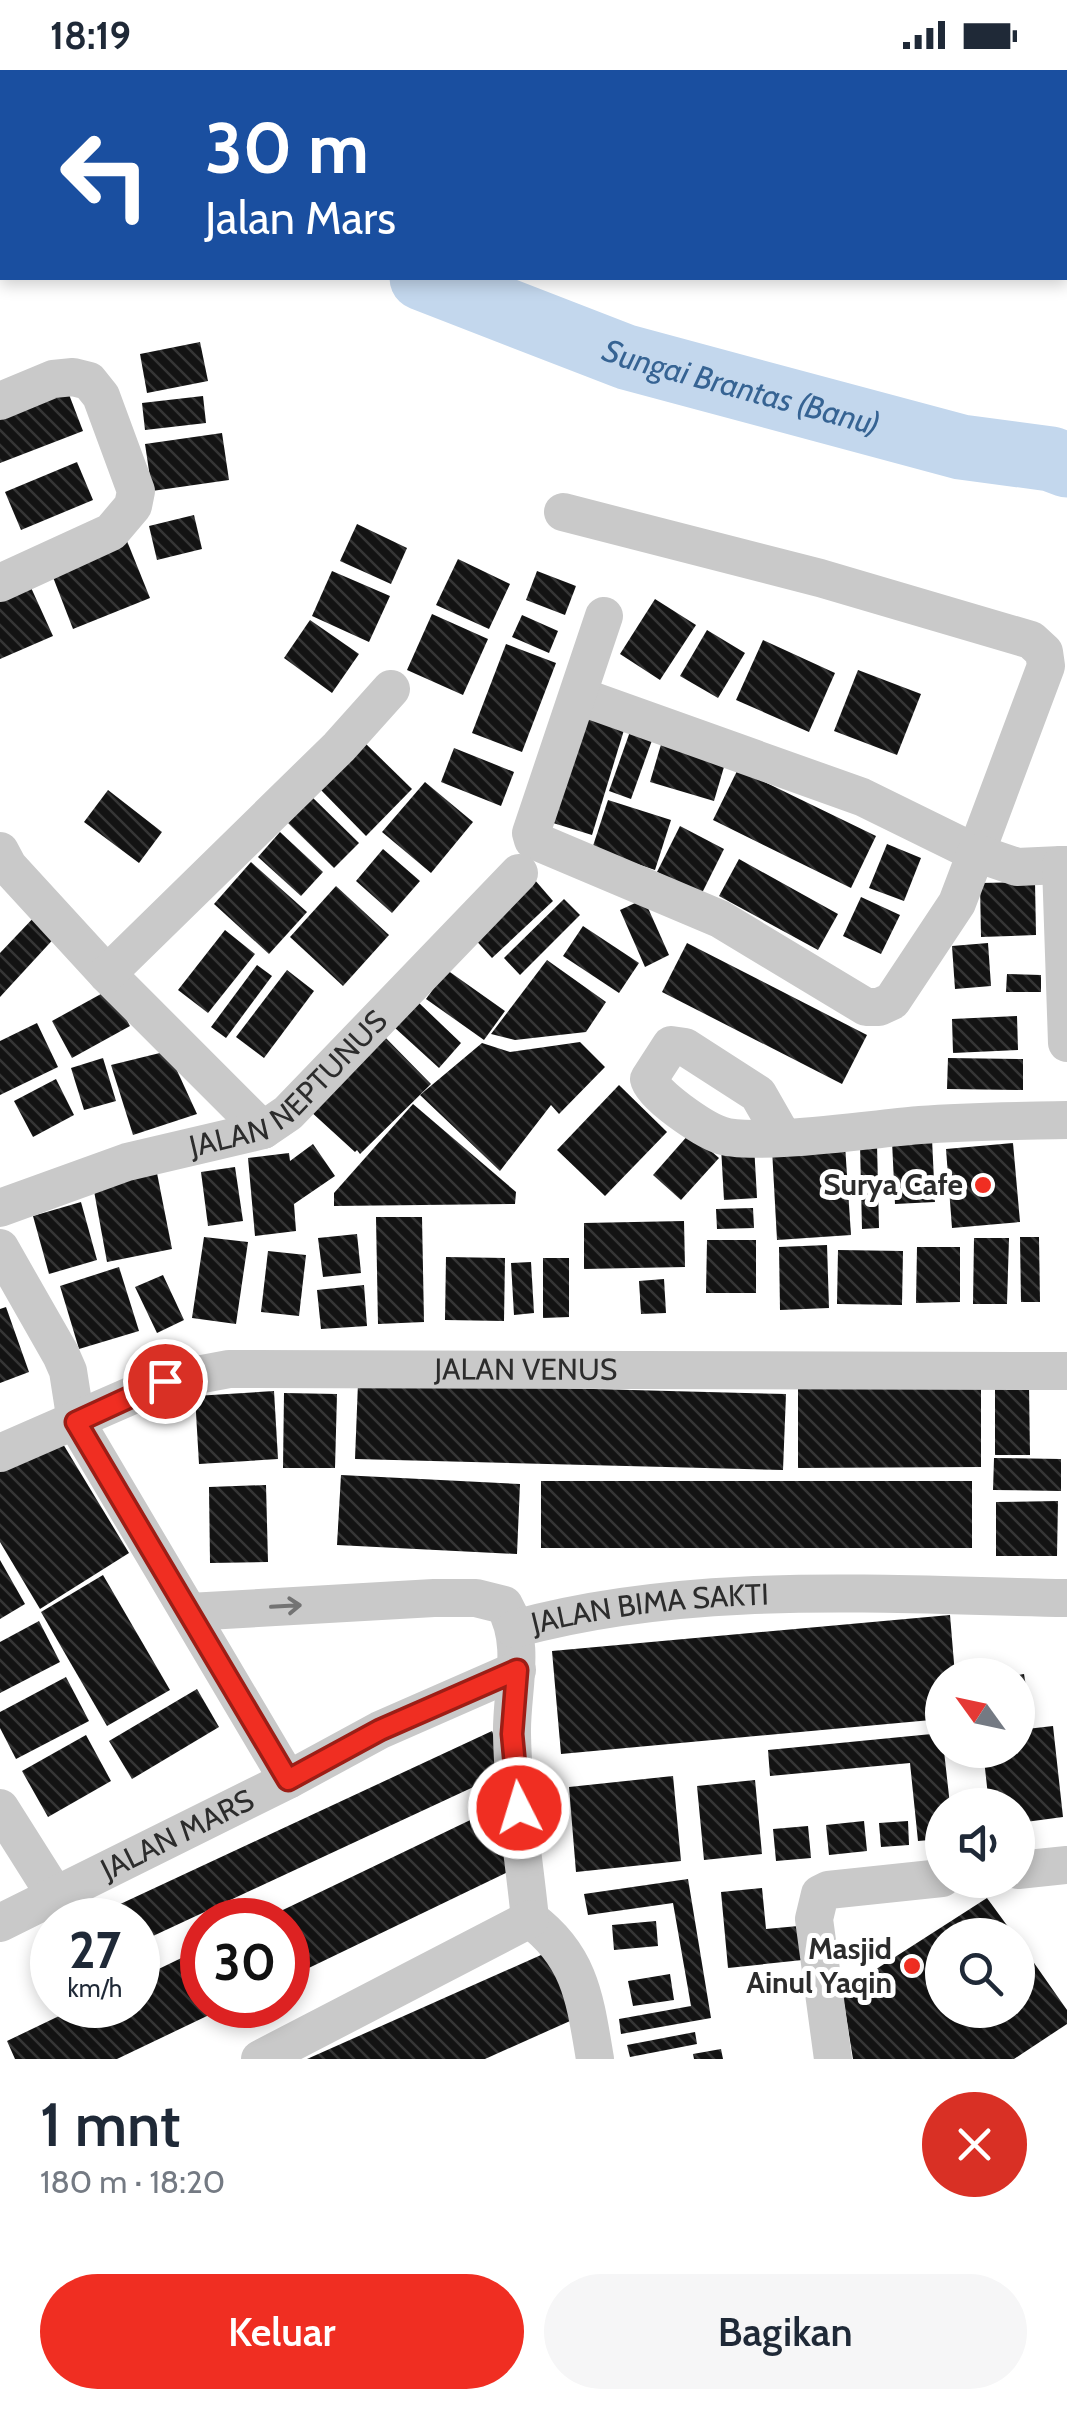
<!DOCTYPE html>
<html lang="id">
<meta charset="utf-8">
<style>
body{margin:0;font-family:Cabin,sans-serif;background:#f6f6f7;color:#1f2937;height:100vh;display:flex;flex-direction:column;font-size:38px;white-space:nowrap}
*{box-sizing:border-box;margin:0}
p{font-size:32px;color:#747a83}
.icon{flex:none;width:55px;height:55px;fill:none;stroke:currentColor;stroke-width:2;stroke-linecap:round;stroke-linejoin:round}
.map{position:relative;height:1989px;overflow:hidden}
.side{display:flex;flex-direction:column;background:#fff;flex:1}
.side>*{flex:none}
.top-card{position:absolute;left:0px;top:0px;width:1068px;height:210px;box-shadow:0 5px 15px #0003;background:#1a4fa0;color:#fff;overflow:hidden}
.needle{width:65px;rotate:303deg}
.tools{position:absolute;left:925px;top:1588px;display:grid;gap:20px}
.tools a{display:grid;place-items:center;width:110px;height:110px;border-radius:50%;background:#fff;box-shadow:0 5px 15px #0003;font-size:50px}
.speed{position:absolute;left:30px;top:1828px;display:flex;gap:20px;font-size:50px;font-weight:700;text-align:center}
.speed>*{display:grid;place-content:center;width:130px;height:130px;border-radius:50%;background:#fff;box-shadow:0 5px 15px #0003;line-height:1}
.speed small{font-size:25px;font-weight:400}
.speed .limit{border:15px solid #d22;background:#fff;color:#111}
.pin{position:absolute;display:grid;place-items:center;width:85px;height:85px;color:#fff;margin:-42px;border:5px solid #fff;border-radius:50%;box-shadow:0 2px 10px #0007}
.me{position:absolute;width:110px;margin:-55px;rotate:355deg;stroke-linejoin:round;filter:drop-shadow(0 0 8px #0008)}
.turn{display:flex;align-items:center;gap:35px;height:210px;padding:0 40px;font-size:45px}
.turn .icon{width:130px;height:130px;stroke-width:2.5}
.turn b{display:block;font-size:70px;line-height:85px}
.round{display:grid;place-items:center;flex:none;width:105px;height:105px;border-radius:52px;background:#f6f6f7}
.overview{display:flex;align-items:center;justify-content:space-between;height:170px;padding:0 40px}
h1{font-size:60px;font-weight:600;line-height:75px}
.button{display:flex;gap:20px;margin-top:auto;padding:20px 40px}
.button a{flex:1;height:115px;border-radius:60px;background:#f02e22;color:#fff;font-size:40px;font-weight:600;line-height:115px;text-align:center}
.button a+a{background:#f6f6f7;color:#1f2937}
.status{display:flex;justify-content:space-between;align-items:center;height:70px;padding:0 50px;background:#fff;direction:ltr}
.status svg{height:28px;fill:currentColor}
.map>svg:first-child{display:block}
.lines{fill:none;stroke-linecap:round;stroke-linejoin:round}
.river{stroke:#c3d7ed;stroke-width:65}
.building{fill:url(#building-back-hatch)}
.minor{stroke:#c9c9c9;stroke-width:38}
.oneway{stroke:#737373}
.route-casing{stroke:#9c1e16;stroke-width:25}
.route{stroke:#f02e22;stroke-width:18}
.poi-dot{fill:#f02e22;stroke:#fff;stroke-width:4}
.labels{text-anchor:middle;stroke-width:10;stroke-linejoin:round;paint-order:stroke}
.street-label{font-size:30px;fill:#2c2c2c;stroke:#fff}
.poi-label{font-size:30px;font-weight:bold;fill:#2c2c2c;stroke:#fff;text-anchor:end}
.water-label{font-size:32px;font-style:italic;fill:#366393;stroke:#fff}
</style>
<div class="status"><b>18:19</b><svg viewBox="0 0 49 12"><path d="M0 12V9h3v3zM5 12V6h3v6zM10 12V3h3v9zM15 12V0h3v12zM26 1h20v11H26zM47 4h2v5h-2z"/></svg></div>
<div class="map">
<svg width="1067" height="1989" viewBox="0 0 1067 1989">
<defs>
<pattern id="building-back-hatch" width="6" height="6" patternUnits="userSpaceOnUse" patternTransform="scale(2.5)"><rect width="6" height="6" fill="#131313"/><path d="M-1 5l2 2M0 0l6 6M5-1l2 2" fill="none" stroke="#363636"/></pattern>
</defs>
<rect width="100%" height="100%" fill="#fff"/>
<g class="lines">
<!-- river -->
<g class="river">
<path d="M 0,96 L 2,97"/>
<path id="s1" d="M 422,208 L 626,287 L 961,377 L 1051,389 L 1067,395"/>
</g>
</g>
<!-- building -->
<g class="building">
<path d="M 200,272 L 208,311 L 147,323 L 140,284 Z"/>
<path d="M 65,314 L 83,361 L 0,393 L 0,339 Z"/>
<path d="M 203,326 L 206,353 L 145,360 L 142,333 Z"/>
<path d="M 222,363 L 229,410 L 152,421 L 145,374 Z"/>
<path d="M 77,392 L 93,430 L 21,460 L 5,422 Z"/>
<path d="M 194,445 L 202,479 L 157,490 L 149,456 Z"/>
<path d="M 357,454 L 407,478 L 391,514 L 340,491 Z"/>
<path d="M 127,471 L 150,528 L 73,559 L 51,502 Z"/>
<path d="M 458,489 L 510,514 L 489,559 L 436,535 Z"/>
<path d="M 332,501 L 390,526 L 369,572 L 312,546 Z"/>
<path d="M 537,501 L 576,516 L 565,545 L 526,530 Z"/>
<path d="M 28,511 L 53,566 L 0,589 L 0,523 Z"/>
<path d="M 655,529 L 696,555 L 660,610 L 620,584 Z"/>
<path d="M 432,544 L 488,569 L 463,625 L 407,600 Z"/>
<path d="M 522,545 L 558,561 L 549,583 L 512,567 Z"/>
<path d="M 310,550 L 359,584 L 332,623 L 284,588 Z"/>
<path d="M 707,560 L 745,583 L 718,628 L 680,606 Z"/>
<path d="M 763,570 L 835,603 L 809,662 L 736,630 Z"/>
<path d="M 506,574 L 556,593 L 522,682 L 472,663 Z"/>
<path d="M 858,600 L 921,624 L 897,685 L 834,661 Z"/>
<path d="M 585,648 L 624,660 L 592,765 L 553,753 Z"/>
<path d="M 633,653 L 655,662 L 631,729 L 609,721 Z"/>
<path d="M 662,671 L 726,690 L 714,731 L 650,712 Z"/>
<path d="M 364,672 L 412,719 L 366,766 L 319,718 Z"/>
<path d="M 454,678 L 514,702 L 501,736 L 441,712 Z"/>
<path d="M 738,699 L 876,766 L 851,818 L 713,750 Z"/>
<path d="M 425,712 L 473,752 L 431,803 L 382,762 Z"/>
<path d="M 108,720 L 162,762 L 139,793 L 84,752 Z"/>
<path d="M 310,725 L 359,773 L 334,798 L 285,750 Z"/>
<path d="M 608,730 L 671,750 L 655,800 L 592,779 Z"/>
<path d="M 680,756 L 724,779 L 701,825 L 657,802 Z"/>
<path d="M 280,762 L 323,802 L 301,826 L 258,787 Z"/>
<path d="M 887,774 L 921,788 L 904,831 L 869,818 Z"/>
<path d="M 383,779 L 420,811 L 392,843 L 356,811 Z"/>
<path d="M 739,789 L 838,844 L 818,880 L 719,826 Z"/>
<path d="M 251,792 L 307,842 L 269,884 L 214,834 Z"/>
<path d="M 534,809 L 553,831 L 492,888 L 472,866 Z"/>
<path d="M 1035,812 L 1036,865 L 981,867 L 980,813 Z"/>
<path d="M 336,816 L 389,865 L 343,916 L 290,867 Z"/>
<path d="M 861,827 L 900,845 L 881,884 L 843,866 Z"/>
<path d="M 564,829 L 580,845 L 520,905 L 504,888 Z"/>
<path d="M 644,829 L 669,885 L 645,897 L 620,840 Z"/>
<path d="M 38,843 L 59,863 L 0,927 L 0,883 Z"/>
<path d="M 583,856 L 639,893 L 619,923 L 563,886 Z"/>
<path d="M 225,860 L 255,884 L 208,943 L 178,920 Z"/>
<path d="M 687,873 L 867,965 L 842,1014 L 662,922 Z"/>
<path d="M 988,873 L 991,916 L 955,919 L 952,876 Z"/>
<path d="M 547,890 L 606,932 L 586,962 L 515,970 L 491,964 Z"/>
<path d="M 257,895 L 272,906 L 226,968 L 211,957 Z"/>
<path d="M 287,900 L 314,921 L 264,988 L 236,967 Z"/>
<path d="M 447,900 L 505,941 L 484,970 L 426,929 Z"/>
<path d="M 1007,904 L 1041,905 L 1041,922 L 1006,922 Z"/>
<path d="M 110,919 L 130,956 L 72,988 L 52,951 Z"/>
<path d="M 418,932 L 461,973 L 439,998 L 394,957 Z"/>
<path d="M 1017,946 L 1018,980 L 953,983 L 952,949 Z"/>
<path d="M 37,953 L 58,997 L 0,1025 L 0,971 Z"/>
<path d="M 381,963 L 431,1014 L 360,1084 L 357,1080 L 355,1082 L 309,1040 Z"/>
<path d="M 580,972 L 605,997 L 559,1044 L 551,1035 L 500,1101 L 420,1025 L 482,973 L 510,982 Z"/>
<path d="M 168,981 L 197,1044 L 133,1065 L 111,995 Z"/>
<path d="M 103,988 L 116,1031 L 84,1040 L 71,998 Z"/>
<path d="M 948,988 L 1023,989 L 1023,1020 L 947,1019 Z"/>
<path d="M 56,1009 L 74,1045 L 33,1067 L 14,1031 Z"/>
<path d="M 619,1015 L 667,1062 L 605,1126 L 557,1080 Z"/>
<path d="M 413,1034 L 516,1122 L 515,1134 L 334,1136 L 334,1123 Z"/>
<path d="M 690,1063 L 719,1088 L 681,1130 L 653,1105 Z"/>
<path d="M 932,1069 L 935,1132 L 895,1134 L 892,1071 Z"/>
<path d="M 1013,1073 L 1020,1152 L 952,1158 L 946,1079 Z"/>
<path d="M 313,1074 L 335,1106 L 294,1134 L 296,1161 L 255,1166 L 248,1088 L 289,1083 L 290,1091 Z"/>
<path d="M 860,1074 L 877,1074 L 879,1158 L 862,1159 Z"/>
<path d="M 754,1075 L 757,1128 L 724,1130 L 721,1077 Z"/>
<path d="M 845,1075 L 851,1165 L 777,1170 L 772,1079 Z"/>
<path d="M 235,1097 L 243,1151 L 208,1156 L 201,1102 Z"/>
<path d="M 156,1098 L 172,1179 L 107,1192 L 92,1110 Z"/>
<path d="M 81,1132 L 97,1190 L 49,1204 L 33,1146 Z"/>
<path d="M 753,1138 L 754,1158 L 717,1159 L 716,1139 Z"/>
<path d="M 376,1147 L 422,1147 L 424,1252 L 378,1254 Z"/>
<path d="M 684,1151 L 685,1197 L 584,1199 L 584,1153 Z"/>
<path d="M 357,1164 L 361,1203 L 323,1207 L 318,1168 Z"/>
<path d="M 204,1167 L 248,1172 L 236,1254 L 192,1248 Z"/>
<path d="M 1020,1167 L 1039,1167 L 1040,1232 L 1021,1232 Z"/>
<path d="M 974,1168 L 1009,1168 L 1007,1234 L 973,1234 Z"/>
<path d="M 707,1170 L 756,1170 L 756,1223 L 706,1223 Z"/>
<path d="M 827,1175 L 829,1238 L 780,1240 L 779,1177 Z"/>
<path d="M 917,1177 L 960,1177 L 960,1232 L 916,1233 Z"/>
<path d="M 838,1180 L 903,1181 L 902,1235 L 837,1234 Z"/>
<path d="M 268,1181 L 306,1185 L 299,1246 L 261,1242 Z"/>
<path d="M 446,1187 L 505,1188 L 504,1251 L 445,1250 Z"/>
<path d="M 543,1188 L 569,1188 L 569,1247 L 543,1248 Z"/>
<path d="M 531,1192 L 534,1243 L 514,1245 L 511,1193 Z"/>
<path d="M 119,1197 L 139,1261 L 79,1279 L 60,1216 Z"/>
<path d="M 163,1205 L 184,1250 L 157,1263 L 135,1217 Z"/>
<path d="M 664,1209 L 666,1243 L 641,1244 L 639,1211 Z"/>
<path d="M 364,1215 L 367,1256 L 321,1259 L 317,1220 Z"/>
<path d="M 6,1237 L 29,1302 L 0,1313 L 0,1239 Z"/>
<path d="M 358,1313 L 786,1324 L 783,1400 L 355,1389 Z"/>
<path d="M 1029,1315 L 1030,1385 L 995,1385 L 995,1316 Z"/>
<path d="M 798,1319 L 981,1319 L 981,1397 L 798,1398 Z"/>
<path d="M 274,1321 L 278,1389 L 199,1394 L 195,1326 Z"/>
<path d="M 284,1323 L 337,1324 L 335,1398 L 283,1398 Z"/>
<path d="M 57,1364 L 129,1483 L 40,1539 L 0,1472 L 0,1400 Z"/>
<path d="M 994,1388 L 1061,1389 L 1061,1421 L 993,1420 Z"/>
<path d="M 341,1405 L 520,1414 L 517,1484 L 337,1475 Z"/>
<rect x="541" y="1411" width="431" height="67"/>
<path d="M 266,1415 L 268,1492 L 210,1493 L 209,1417 Z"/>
<path d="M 1058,1431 L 1057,1486 L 996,1486 L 996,1432 Z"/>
<path d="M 0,1490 L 25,1534 L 0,1549 Z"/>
<path d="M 103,1505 L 170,1620 L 107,1656 L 41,1542 Z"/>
<path d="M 950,1545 L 955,1605 L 942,1605 L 942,1649 L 561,1684 L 552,1581 Z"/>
<path d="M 39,1551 L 60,1592 L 0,1623 L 0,1572 Z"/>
<path d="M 1024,1604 L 1030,1641 L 1018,1643 L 1018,1605 Z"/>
<path d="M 66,1607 L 89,1651 L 16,1689 L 0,1658 L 0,1642 Z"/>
<path d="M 197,1619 L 219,1657 L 132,1709 L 109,1671 Z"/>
<path d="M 1053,1656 L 1063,1747 L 1018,1753 L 1018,1735 L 989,1735 L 983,1680 L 1018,1680 L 1018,1660 Z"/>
<path d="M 492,1661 L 510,1700 L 138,1873 L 138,1850 L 86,1850 Z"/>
<path d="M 942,1663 L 950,1735 L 942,1735 L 942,1769 L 918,1771 L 910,1693 L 770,1706 L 768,1680 Z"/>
<path d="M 86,1665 L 111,1711 L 48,1747 L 22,1701 Z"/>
<path d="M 673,1706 L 681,1791 L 576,1802 L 569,1717 Z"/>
<path d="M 755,1710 L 762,1784 L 704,1790 L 697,1716 Z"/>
<path d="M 487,1742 L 514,1799 L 288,1908 L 288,1850 L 262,1850 Z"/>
<path d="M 864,1751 L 867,1781 L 829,1785 L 826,1755 Z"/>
<path d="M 908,1751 L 909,1775 L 881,1777 L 879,1753 Z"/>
<path d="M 808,1756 L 811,1788 L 776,1791 L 773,1759 Z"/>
<path d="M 688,1809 L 711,1948 L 621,1964 L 619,1949 L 691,1936 L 673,1833 L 588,1845 L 584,1824 Z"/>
<path d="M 762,1818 L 766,1859 L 809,1855 L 812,1889 L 728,1898 L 721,1822 Z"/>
<path d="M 987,1828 L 1014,1865 L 942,1865 L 942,1940 L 1018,1940 L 1018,1870 L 1067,1940 L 1067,1954 L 1014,1989 L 853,1989 L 842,1921 Z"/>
<path d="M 656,1851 L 658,1876 L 614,1880 L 612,1855 Z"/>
<path d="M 202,1878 L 202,1935 L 230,1935 L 117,1989 L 15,1989 L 7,1971 L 82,1935 L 138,1935 L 138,1909 Z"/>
<path d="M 550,1881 L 579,1947 L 485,1989 L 307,1989 Z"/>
<path d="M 670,1904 L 674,1930 L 633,1936 L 628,1911 Z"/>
<path d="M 695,1962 L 697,1974 L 630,1987 L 627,1975 Z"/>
<path d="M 721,1979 L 723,1989 L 694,1989 L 693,1984 Z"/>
</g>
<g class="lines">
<!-- minor -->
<g class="minor">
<path d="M 0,331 L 53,309 L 73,307 L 89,311 L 101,326 L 136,421 L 133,436 L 111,462 L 0,513"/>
<path d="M 563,442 L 820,508 L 1031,570 L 1044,582 L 1046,596 L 976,783 L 862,727 L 579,626"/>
<path d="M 604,546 L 531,763 L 533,770 L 720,849 L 866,937 L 879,937 L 892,931 L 957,833 L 976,783 L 1017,797 L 1061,795"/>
<path d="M 0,781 L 8,796 L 107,904 L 263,1060"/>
<path d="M 1067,795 L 1061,795 L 1067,973"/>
<path d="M 107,904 L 339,677 L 391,619"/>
<path d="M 782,1066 L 758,1024 L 685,977 L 671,975 L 649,1009 C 652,1025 703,1059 720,1065 C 751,1077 879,1058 920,1055 C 969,1051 1018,1051 1067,1050"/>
<path id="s2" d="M 0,1138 L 127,1092 L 263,1060 L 288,1043 L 519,803"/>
<path d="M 0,1178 L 61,1285 L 68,1301 L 76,1352 L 288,1710"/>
<path id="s3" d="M 0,1383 L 165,1311 L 229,1299 L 1067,1301"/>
<path d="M 189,1542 L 434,1528 L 476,1528 L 504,1535 C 527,1574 511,1622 512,1664 C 513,1725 524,1788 530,1849"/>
<path id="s4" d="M 514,1559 C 692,1510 884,1525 1067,1528"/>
<path d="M 0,1738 L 55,1825"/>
<path d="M 1018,1800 L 1067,1795"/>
<path d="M 530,1849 C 581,1887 585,1930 595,1989"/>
<path id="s5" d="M 0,1853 L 288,1710 L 380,1660 L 517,1600"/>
<path d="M 260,1989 L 530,1849"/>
<path d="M 833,1989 L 814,1849 L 820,1824 L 828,1820 L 942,1808"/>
</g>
</g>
<!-- one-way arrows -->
<defs><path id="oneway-shaft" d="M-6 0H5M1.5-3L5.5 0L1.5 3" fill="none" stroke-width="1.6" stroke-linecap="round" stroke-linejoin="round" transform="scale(2.5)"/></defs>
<use class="oneway" href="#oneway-shaft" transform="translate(286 1536) rotate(-3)"/>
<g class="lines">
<!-- route casing -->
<g class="route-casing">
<path id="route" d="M 165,1311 L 76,1352 L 288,1710 L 380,1660 L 517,1600 L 512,1664 L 519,1738"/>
</g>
<!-- route -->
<use href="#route" class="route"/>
</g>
<!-- markers -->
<g class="poi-dot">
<circle cx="983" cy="1115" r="10"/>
<circle cx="912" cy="1896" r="10"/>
</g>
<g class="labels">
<!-- street labels -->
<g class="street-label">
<text dy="10" stroke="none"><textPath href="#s2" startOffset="320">JALAN NEPTUNUS</textPath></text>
<text dy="10" stroke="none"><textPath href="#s3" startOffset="542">JALAN VENUS</textPath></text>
<text dy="10" stroke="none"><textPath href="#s4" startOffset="138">JALAN BIMA SAKTI</textPath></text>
<text dy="10" stroke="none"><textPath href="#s5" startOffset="198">JALAN MARS</textPath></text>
</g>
<!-- poi labels -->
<g class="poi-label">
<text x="963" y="1125">Surya Cafe</text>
<text x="892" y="1889">Masjid<tspan x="892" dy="34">Ainul Yaqin</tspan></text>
</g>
<!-- water labels -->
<g class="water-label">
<text dy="11" stroke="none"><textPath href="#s1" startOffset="338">Sungai Brantas (Banu)</textPath></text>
</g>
</g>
</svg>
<div class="tools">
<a><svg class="needle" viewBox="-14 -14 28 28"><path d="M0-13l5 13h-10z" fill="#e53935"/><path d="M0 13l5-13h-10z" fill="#747a83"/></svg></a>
<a><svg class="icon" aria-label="sound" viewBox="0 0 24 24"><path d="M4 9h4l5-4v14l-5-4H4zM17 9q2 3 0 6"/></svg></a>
<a><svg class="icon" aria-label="search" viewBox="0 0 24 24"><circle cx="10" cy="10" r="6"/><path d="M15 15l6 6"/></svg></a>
</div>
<div class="speed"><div>27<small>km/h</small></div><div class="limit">30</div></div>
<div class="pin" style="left:165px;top:1311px;background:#d93025"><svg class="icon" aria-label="arrive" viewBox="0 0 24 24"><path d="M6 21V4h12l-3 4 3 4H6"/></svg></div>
<svg class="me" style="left:519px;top:1738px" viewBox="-20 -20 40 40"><circle r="17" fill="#f02e22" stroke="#fff" stroke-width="3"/><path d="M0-11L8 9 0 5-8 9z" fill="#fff"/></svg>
<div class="top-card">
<div class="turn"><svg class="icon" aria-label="left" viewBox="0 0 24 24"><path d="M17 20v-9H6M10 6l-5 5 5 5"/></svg><div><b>30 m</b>Jalan Mars</div></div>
</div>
</div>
<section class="side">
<div class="overview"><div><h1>1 mnt</h1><p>180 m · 18:20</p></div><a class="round" style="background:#d93025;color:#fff"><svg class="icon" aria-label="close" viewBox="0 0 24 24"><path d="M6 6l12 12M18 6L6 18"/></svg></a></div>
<div class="button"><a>Keluar</a><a>Bagikan</a></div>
</section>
